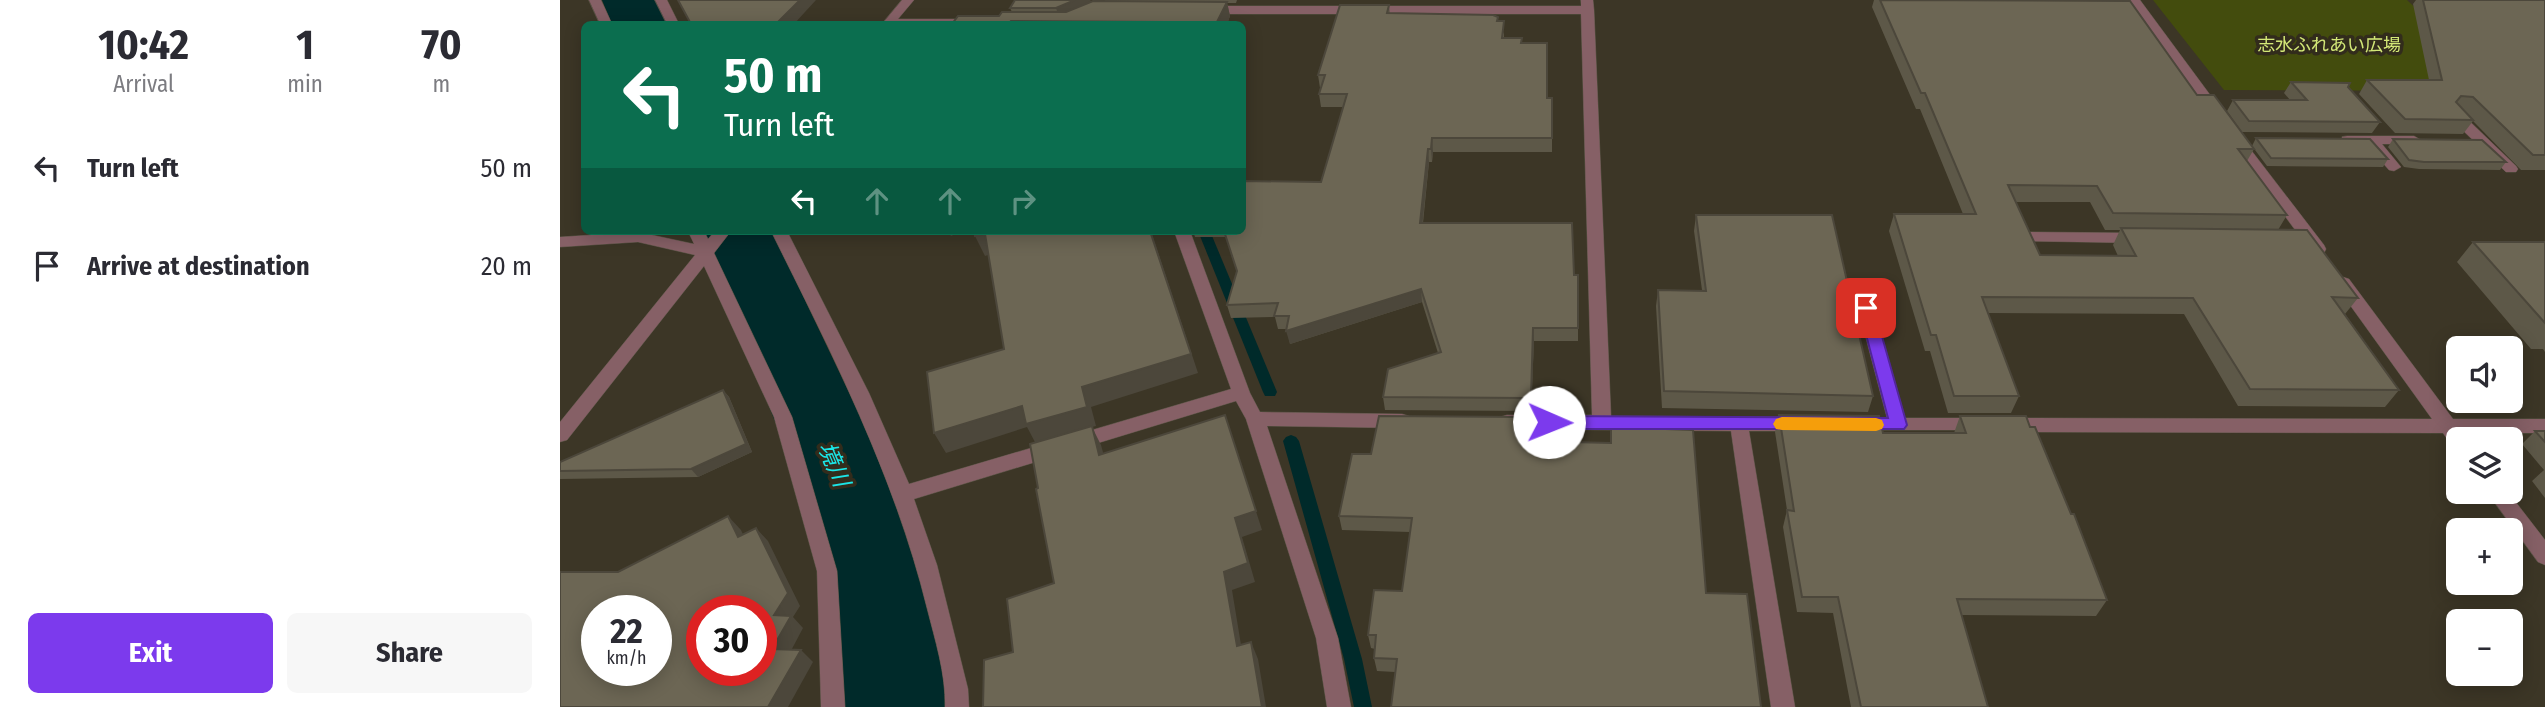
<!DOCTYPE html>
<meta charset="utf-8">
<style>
body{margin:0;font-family:"Fira Sans Condensed","Noto Sans JP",sans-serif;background:#f7f7f7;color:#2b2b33;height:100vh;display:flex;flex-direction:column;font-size:26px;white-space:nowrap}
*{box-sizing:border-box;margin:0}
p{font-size:23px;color:#7c7c81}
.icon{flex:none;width:38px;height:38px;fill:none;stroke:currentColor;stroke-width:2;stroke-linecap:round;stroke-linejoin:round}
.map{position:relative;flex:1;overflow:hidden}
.drawer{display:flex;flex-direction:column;background:#fff;width:560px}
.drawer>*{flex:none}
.hud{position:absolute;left:21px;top:21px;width:665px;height:214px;border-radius:10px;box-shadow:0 4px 18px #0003;background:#0b6e4f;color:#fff;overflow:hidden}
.fabs{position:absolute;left:1886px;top:336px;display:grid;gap:14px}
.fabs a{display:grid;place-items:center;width:77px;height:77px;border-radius:10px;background:#fff;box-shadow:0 4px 18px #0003;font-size:35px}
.speed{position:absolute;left:21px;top:595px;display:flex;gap:14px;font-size:35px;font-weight:700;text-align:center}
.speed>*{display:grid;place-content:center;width:91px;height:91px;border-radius:50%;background:#fff;box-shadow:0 4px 18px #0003;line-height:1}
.speed small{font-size:18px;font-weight:400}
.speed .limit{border:10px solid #d22;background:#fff;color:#111}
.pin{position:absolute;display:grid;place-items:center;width:60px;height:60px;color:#fff;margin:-30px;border-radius:14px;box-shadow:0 4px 10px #0006}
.me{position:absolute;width:77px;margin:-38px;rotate:91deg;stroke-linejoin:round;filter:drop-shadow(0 0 5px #0008)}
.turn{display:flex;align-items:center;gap:24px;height:147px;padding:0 28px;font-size:32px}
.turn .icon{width:91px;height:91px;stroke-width:2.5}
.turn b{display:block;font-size:49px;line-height:60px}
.lanes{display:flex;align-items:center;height:66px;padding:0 28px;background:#0003;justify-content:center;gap:35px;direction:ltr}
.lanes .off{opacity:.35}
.eta{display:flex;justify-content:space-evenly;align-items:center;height:119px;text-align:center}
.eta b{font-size:42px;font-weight:700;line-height:49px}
.action{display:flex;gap:14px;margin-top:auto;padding:14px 28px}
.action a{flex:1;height:80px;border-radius:10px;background:#7c3aed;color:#fff;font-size:28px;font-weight:700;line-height:80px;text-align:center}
.action a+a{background:#f7f7f7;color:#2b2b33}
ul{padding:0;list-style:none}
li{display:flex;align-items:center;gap:21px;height:98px;padding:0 28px}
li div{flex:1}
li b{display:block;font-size:26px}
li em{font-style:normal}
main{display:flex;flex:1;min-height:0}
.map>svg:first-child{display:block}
.green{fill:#434c0d}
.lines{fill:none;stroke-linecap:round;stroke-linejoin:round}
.stream{fill:#002a2a;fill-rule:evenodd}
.river{fill:#002a2a;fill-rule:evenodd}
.minor-casing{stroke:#595445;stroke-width:1}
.minor{fill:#866066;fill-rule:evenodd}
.wall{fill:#5d5848;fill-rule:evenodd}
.shaded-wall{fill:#4c473b}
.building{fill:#6c6654;stroke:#4c473b;stroke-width:2;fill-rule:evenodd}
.route{fill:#7c3aed;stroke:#51269a;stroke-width:2}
.slow{fill:#f59e0b}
.labels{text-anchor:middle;stroke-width:7;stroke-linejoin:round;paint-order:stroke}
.far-park-label{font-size:18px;fill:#d3e877;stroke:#322c1c}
.water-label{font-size:23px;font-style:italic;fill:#1be6e7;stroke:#322c1c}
</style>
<main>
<section class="drawer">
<div class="eta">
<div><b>10:42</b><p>Arrival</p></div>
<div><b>1</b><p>min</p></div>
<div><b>70</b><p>m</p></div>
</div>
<ul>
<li><svg class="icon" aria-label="left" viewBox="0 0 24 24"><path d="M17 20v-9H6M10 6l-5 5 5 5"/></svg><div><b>Turn left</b></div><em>50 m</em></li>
<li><svg class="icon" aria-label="arrive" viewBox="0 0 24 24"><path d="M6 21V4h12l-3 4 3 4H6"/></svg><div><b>Arrive at destination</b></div><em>20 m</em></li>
</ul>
<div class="action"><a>Exit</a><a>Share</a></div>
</section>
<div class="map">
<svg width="1985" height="707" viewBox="0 0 1985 707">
<rect width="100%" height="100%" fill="#3c3626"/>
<!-- green -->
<path class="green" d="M 1593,0 L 1847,0 L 1944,91 L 1664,90 Z"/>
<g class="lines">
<!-- stream -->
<g class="stream">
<path d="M 638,231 L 650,231 L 717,392 L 715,396 L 705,396 L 703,392 Z"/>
<path d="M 731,435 L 736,437 L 739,441 L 802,659 L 812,707 L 794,707 L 784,659 L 723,441 L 726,437 Z"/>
</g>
<!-- river -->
<g class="river">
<path d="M 42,0 L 98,0 L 110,24 L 52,24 Z"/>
<path d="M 138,231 L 212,231 L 304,424 L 355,541 L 378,607 L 393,707 L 285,707 L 278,607 L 259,541 L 216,424 Z"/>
</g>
<!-- minor casing -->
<g class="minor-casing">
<g id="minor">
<path d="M 29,0 L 41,0 L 52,24 L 40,24 Z"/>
<path d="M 95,0 L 107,0 L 119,24 L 107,24 Z"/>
<path d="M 342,0 L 354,0 L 338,19 L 418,19 L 424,23 L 322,24 Z"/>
<path d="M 1021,0 L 1033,0 L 1034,10 L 1051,416 L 1241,417 L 1248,419 L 1250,424 L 1248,429 L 1241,431 L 1189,431 L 1235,707 L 1211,707 L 1171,431 L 947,429 L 940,427 L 938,422 L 940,417 L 947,415 L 1032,415 L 1021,14 L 646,14 L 640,10 L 646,6 L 1021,6 Z"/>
<path d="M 1568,0 L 1580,0 L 1662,111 L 1662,117 L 1652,117 Z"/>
<path d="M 1896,112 L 1901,113 L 1956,166 L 1958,169 L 1956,172 L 1946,172 L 1891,119 L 1891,113 Z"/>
<path d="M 1676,136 L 1681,137 L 1764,245 L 1766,249 L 1764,253 L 1752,253 L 1669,140 Z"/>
<path d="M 1787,136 L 1854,136 L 1861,140 L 1854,144 L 1822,144 L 1841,167 L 1834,171 L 1829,170 L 1806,144 L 1782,143 L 1782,137 Z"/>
<path d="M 128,231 L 144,231 L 148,239 L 155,231 L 171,231 L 154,253 L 232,417 L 277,571 L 285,707 L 261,707 L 257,571 L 214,417 L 144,266 L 7,440 L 0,442 L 0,422 L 135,255 L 78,242 L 0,247 L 0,237 L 78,232 L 134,244 Z"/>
<path d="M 211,231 L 227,231 L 309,393 L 349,484 L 671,389 L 614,231 L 630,231 L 690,393 L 700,412 L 842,414 L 849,416 L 851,421 L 849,426 L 842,428 L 707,426 L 778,638 L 791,707 L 767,707 L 756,638 L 686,419 L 676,401 L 354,499 L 377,565 L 408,689 L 409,707 L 385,707 C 386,674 375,640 367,608 C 334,474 272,354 211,231 Z"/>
<path d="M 1470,232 L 1579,233 L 1587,238 L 1579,243 L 1464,241 L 1462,237 Z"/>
<path d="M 1783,277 L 1789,279 L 1893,419 L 1985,419 L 1985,433 L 1904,433 L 1907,439 L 1899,439 L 1899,448 L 1892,446 L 1883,433 L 1447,432 L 1440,430 L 1438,425 L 1440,420 L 1447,418 L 1872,419 L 1777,287 L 1775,283 Z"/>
<path d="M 1306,302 L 1314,308 L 1345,418 L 1419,418 L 1426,420 L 1428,425 L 1426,430 L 1290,430 L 1288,425 L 1290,420 L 1327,418 L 1298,308 Z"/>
<path d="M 1927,492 L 1948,492 L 1985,540 L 1985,565 L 1978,562 Z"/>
</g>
</g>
<!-- minor -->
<use href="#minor" class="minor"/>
</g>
<!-- wall -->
<g class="wall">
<path d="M 545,0 L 677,0 L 676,3 L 667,3 L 670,16 L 667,24 L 392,24 L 439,16 L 452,12 L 450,8 L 529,3 L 545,1 Z"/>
<path d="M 1314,0 L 1483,0 L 1637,95 L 1694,149 L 1687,161 L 1727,215 L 1718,230 L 1798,298 L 1785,314 L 1839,390 L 1825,407 L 1678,406 L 1624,314 L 1428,313 L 1459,396 L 1451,413 L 1388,413 L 1370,351 L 1365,351 L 1329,231 L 1334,214 L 1403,214 L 1360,109 L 1356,109 L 1312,7 ZM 1456,202 L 1530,202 L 1545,230 L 1560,230 L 1553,245 L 1558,256 L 1480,255 Z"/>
<path d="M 1856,0 L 1985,0 L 1985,170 L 1961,170 L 1913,121 L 1903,134 L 1835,133 L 1799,94 L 1807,80 L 1869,80 L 1853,4 Z"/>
<path d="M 829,5 L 830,14 L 938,17 L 938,21 L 944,34 L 944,38 L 962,43 L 987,98 L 992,98 L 992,152 L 873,152 L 872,162 L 869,162 L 863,223 L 1014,275 L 1018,275 L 1018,341 L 974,341 L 971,411 L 825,410 L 823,397 L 878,353 L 862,302 L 730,344 L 727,329 L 718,329 L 715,317 L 671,318 L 667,305 L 677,272 L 666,237 L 635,237 L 633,231 L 682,231 L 761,182 L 783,107 L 761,107 L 759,94 L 760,88 L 758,75 Z"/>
<path d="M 1731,82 L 1788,87 L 1820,122 L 1812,133 L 1682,132 L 1667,111 L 1673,100 L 1730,100 L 1724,93 Z"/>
<path d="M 1696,138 L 1828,159 L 1823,167 L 1707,166 L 1692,146 Z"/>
<path d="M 1833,139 L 1946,162 L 1940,170 L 1859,169 L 1844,167 L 1828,147 Z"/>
<path d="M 1136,215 L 1313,396 L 1308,412 L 1102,408 L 1096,306 L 1098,290 L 1142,290 L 1134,231 Z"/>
<path d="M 1913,242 L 1985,242 L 1985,352 L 1983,349 L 1971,349 L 1897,262 Z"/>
<path d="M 163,390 L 169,397 L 192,452 L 138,477 L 0,479 L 0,471 Z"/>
<path d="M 1219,415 L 1323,433 L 1394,433 L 1400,416 L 1470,427 L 1547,600 L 1536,616 L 1402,615 L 1428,707 L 1291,707 L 1273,613 L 1237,612 L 1223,527 L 1227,510 L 1215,432 Z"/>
<path d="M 1051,427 L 1133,430 L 835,672 L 817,671 L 814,658 L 815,649 L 811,648 L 808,635 L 842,591 L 850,532 L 782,530 L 779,516 L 970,441 L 1050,443 Z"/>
<path d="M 1975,431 L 1985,431 L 1985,498 L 1972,481 L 1984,470 L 1962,444 Z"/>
</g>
<!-- shaded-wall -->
<g class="shaded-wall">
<path d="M 240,0 L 256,0 L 234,24 L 216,24 Z"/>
<path d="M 515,0 L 531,0 L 528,5 L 499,17 L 496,8 Z"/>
<path d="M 667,2 L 670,16 L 667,24 L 656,24 Z"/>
<path d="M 872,138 L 873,152 L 872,162 L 871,149 Z"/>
<path d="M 868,149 L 869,162 L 861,237 L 860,223 Z"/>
<path d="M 388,231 L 403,231 L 391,236 Z"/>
<path d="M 591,231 L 638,373 L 531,407 L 536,426 L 532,427 L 541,445 L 549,474 L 476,444 L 467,427 L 386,453 L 374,433 L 522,387 Z"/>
<path d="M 425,234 L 434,253 L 425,256 L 415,236 Z"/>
<path d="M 861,289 L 862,302 L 730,344 L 726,331 Z"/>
<path d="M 973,328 L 974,341 L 971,411 L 971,398 Z"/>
<path d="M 163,390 L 169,397 L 192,452 L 138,477 L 131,469 Z"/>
<path d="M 665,415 L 702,530 L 682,537 L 695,582 L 672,590 L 684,663 L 677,646 L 664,572 L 675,518 Z"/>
<path d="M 168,516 L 181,530 L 190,550 L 178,537 Z"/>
<path d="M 196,528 L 208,541 L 240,606 L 233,617 L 243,628 L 225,662 L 212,649 L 214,615 Z"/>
<path d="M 691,642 L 698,659 L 706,707 L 702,707 Z"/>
<path d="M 241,650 L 253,662 L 228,707 L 208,707 Z"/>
</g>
<!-- building -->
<g class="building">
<path d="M 118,0 L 240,0 L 216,24 L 131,24 Z"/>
<path d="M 455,0 L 515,0 L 496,8 L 450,8 Z"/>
<path d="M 1320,0 L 1570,1 L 1637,95 L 1654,95 L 1694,149 L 1678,149 L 1727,215 L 1553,213 L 1537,186 L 1448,185 L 1480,255 L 1576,256 L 1561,228 L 1747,230 L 1798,298 L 1772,297 L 1839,390 L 1690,389 L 1633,298 L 1422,297 L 1459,396 L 1394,396 L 1376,335 L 1371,335 L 1334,214 L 1416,214 L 1365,93 L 1361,93 Z"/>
<path d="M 1863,0 L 1985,0 L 1985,155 L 1973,155 L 1913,97 L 1901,96 L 1896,102 L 1913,120 L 1845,119 L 1807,80 L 1882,80 Z"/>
<path d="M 533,1 L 667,2 L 656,24 L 601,24 L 602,22 L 452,21 L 455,24 L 392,24 L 398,16 L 439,16 L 442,12 L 506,12 Z"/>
<path d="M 780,5 L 829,5 L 827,13 L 933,15 L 938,17 L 937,21 L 944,21 L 942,38 L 962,38 L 961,43 L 987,43 L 987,98 L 992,98 L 992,138 L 872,138 L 871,149 L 868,149 L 860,223 L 1012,223 L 1014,275 L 1018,275 L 1018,328 L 973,328 L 971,398 L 823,397 L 828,369 L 881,352 L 861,289 L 726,331 L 729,316 L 714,316 L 718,303 L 667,305 L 677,271 L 664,231 L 682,231 L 682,181 L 761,182 L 787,94 L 759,94 L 765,75 L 758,75 Z"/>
<path d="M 1731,82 L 1790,83 L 1788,87 L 1820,122 L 1689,121 L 1673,100 L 1747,100 Z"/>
<path d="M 1696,138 L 1810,139 L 1828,159 L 1711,158 Z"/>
<path d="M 1833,139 L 1922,140 L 1946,162 L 1864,162 L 1849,160 Z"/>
<path d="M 1136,215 L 1272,215 L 1313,396 L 1104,391 L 1098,290 L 1146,291 Z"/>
<path d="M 414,231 L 590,231 L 631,354 L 522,387 L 527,407 L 466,424 L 462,406 L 374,433 L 367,372 L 444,349 L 425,234 L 415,236 Z"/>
<path d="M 1913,242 L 1985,242 L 1985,323 Z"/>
<path d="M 163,390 L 186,444 L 131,469 L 0,471 L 0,462 Z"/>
<path d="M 665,415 L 696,511 L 675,518 L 688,563 L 664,572 L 677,646 L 691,642 L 702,707 L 423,707 L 424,660 L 453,652 L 447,599 L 494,583 L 476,489 L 478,488 L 470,444 L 532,426 L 539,455 Z"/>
<path d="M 1219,415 L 1319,416 L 1323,433 L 1406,433 L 1400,416 L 1466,416 L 1470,427 L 1475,427 L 1511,514 L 1514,514 L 1547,600 L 1397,599 L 1428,707 L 1301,707 L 1278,597 L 1242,597 L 1227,510 L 1234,511 Z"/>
<path d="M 819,416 L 970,417 L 969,441 L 1051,443 L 1051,427 L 1133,430 L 1146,593 L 1187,594 L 1201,707 L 831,707 L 837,659 L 814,658 L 816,635 L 808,635 L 814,590 L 842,591 L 852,518 L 779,516 L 792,454 L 811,454 Z"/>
<path d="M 1975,431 L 1985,431 L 1985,442 Z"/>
<path d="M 168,516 L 178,537 L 196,528 L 228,593 L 214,615 L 231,616 L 212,649 L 241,650 L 208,707 L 0,707 L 0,572 L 58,572 ZM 37,611 L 96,611 L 96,670 L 37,670 ZM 142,611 L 201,611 L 201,670 L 142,670 Z"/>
</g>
<!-- route -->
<path class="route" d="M 1306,302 L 1314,308 L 1347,425 L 1344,429 L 989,429 L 983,427 L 980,422 L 983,418 L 989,416 L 1328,418 L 1299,308 Z"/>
<!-- slow -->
<path class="slow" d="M 1222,417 L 1316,418 L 1322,420 L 1324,425 L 1322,429 L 1316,431 L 1222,430 L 1216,429 L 1213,424 L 1216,419 Z"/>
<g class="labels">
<!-- far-park labels -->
<g class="far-park-label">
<text x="1769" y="51">志水ふれあい広場</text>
</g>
<!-- water labels -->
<g class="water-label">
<text transform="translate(274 464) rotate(67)" y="8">境川</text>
</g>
</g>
</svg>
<div class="fabs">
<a><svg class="icon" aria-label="sound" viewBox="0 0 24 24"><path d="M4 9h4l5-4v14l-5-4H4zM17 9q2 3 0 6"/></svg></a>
<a><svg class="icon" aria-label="layers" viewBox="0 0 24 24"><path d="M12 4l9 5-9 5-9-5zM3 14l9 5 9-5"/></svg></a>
<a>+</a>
<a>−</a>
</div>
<div class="speed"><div>22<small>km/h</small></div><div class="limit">30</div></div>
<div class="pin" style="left:1306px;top:308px;background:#d93025"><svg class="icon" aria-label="arrive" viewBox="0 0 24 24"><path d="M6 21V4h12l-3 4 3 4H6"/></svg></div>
<svg class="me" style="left:989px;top:422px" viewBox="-20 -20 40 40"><circle r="19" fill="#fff"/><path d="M0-13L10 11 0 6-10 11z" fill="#7c3aed"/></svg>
<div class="hud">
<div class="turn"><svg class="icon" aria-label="left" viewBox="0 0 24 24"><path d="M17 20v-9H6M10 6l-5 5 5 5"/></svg><div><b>50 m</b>Turn left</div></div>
<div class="lanes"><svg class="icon" aria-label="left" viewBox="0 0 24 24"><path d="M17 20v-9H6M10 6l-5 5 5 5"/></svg><svg class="icon off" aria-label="ahead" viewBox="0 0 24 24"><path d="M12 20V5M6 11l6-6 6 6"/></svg><svg class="icon off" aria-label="ahead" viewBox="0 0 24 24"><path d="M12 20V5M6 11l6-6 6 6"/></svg><svg class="icon off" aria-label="right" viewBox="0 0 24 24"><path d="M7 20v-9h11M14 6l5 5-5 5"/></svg></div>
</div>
</div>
</main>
